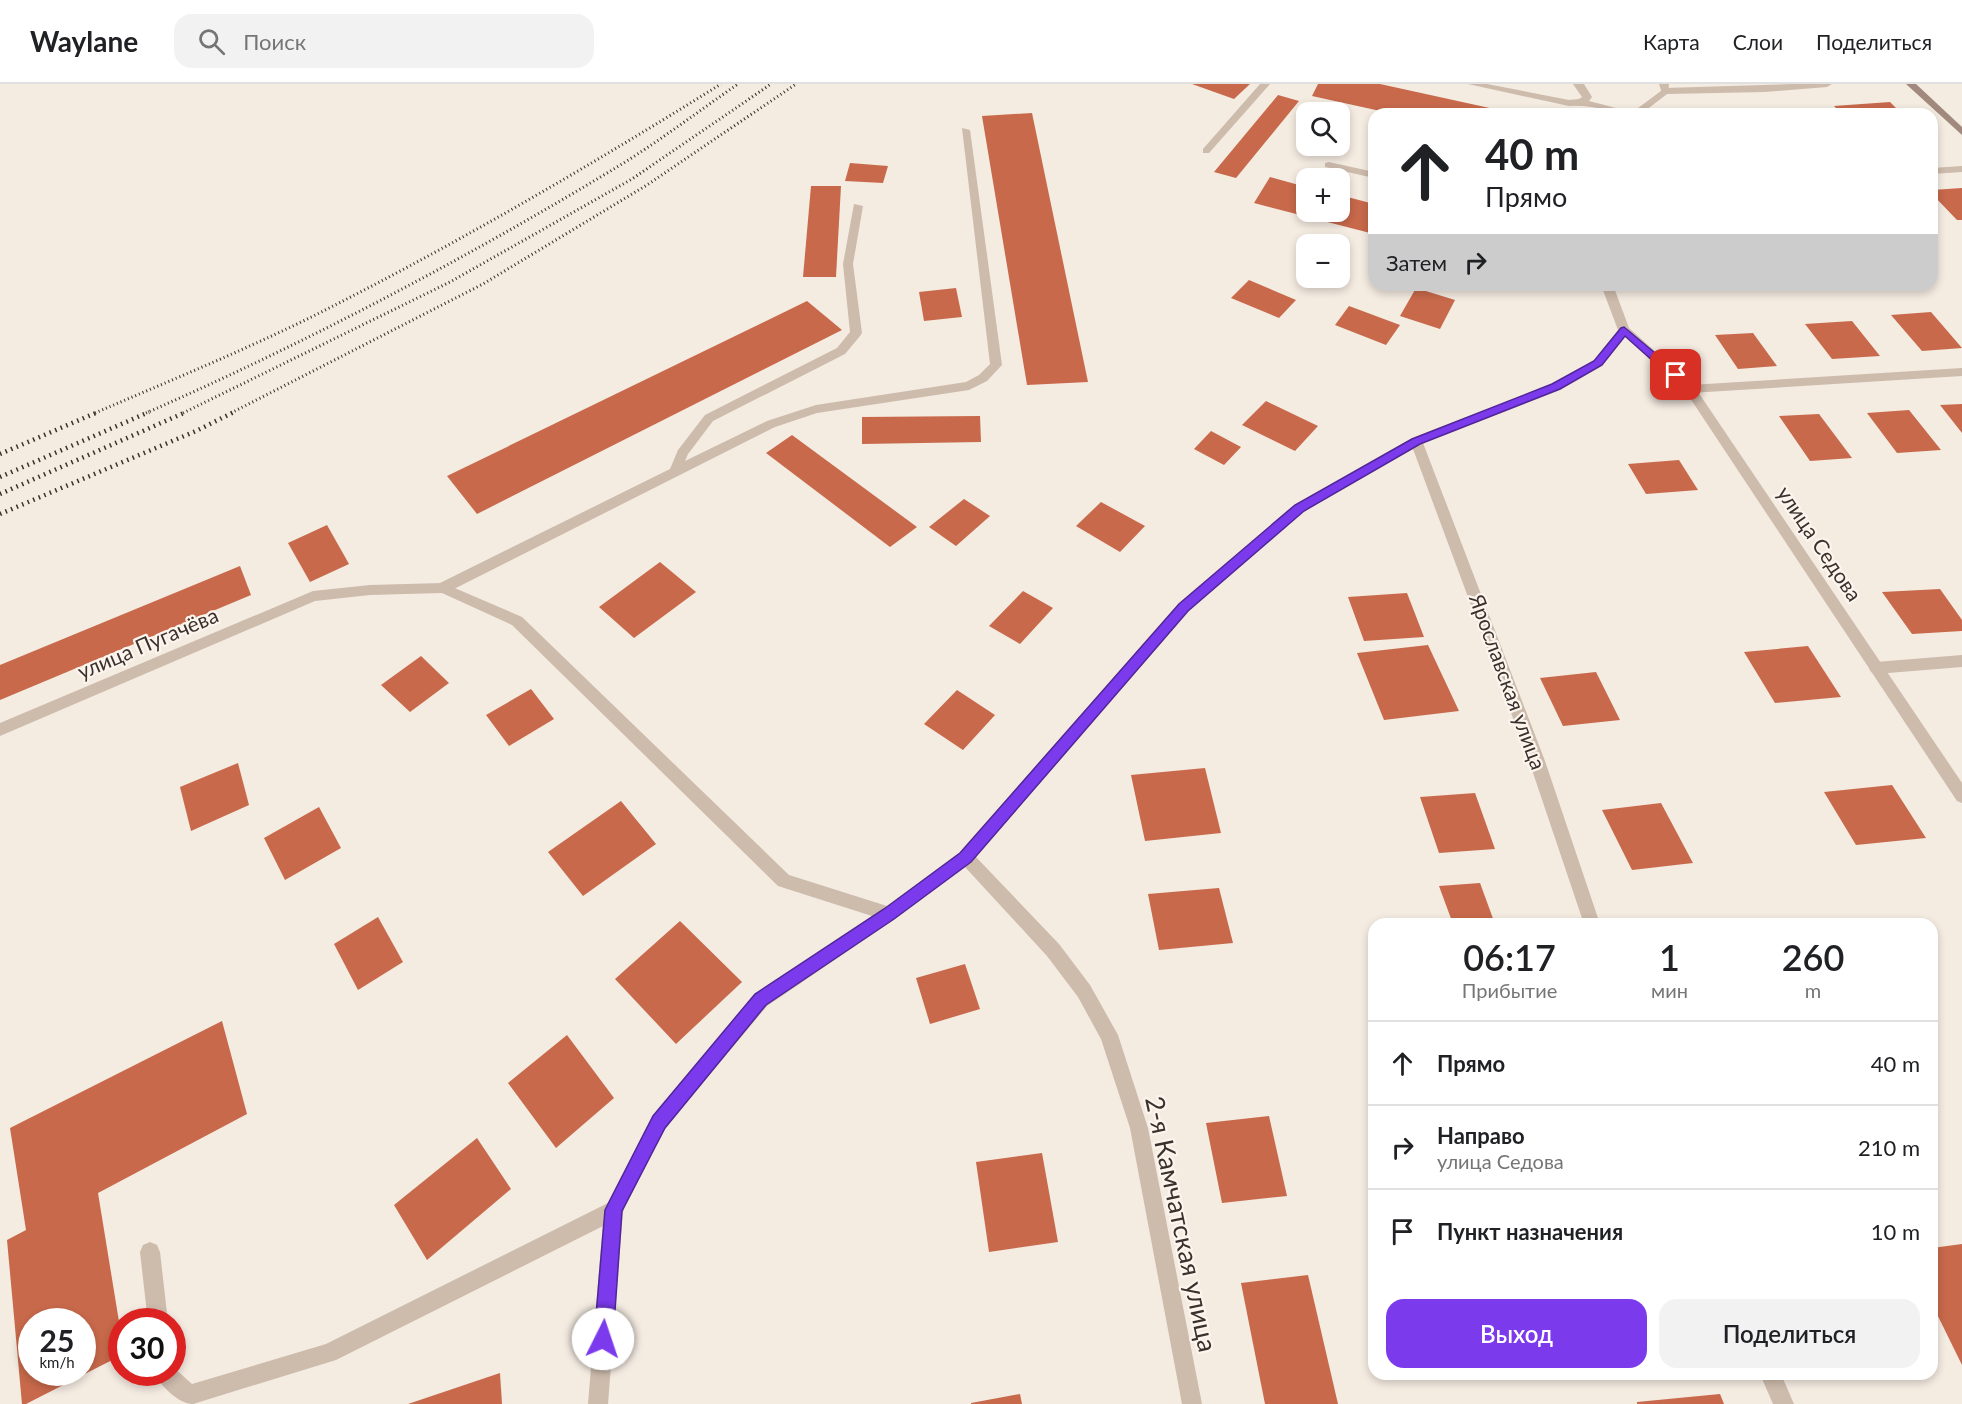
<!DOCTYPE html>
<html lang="ru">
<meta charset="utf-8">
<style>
body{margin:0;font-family:Lato,sans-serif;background:#f2f2f2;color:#202124;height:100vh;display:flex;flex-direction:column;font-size:22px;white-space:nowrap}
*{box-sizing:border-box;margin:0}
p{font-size:20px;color:#757577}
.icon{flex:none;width:33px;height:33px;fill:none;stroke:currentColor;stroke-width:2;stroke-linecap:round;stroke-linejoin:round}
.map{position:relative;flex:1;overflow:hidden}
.panel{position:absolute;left:1368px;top:834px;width:570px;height:462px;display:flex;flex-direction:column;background:#fff;border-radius:18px;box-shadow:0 3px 9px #0003}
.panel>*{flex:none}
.top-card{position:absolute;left:1368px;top:24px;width:570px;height:183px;border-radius:18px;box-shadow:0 3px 9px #0003;background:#fff;color:#202124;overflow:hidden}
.tools{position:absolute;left:1296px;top:18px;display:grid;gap:12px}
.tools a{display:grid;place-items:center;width:54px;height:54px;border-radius:12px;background:#fff;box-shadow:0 3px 9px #0003;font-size:30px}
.speed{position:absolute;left:18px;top:1224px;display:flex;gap:12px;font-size:30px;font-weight:700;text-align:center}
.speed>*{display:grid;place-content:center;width:78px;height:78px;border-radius:50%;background:#fff;box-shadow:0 3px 9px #0003;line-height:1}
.speed small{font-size:15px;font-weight:400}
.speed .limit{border:9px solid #d22;background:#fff;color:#111}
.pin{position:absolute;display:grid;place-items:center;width:51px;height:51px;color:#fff;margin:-26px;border-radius:12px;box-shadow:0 3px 9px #0006}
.me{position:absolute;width:66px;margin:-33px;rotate:4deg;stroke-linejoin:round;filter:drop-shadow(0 0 4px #0008)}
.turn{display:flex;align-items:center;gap:21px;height:126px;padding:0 18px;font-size:27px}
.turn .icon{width:78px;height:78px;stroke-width:2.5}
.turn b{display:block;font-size:42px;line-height:51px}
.then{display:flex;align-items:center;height:57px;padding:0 18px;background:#0003;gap:12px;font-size:22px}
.eta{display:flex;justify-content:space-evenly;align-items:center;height:102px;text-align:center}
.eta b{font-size:36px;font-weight:600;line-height:42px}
.cta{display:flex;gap:12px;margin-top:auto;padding:12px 18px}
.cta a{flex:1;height:69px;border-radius:18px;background:#7c3aed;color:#fff;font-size:24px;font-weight:600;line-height:69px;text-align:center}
.cta a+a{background:#f2f2f2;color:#202124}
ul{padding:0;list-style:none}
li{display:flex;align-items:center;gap:18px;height:84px;padding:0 18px;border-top:2px solid #e0e0e0}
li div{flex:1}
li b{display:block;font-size:22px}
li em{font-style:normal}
header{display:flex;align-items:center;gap:36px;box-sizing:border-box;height:84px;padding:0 30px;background:#fff;border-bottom:2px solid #e0e0e0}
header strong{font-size:28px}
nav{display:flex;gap:33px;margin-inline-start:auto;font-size:21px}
.search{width:420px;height:54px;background:#f2f2f2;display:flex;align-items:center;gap:15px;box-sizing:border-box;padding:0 21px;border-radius:18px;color:#757577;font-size:22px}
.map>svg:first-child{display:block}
.building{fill:#c8694b;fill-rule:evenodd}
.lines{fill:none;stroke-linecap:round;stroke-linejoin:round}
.lane{fill:#cdbbac;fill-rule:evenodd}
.street{fill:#cdbbac;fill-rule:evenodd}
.secondary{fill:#a18a7d;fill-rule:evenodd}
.rail-far1{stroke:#3b302b;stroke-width:3;stroke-dasharray:1 3;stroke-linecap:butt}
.rail{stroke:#3b302b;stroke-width:4.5;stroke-dasharray:1.5 4.5;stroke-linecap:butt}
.route{fill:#7c3aed;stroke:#51269a;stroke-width:1.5}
.labels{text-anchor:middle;stroke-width:4.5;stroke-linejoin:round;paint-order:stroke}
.street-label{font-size:21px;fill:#3b302b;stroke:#fbf5ee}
.near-street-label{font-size:26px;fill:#3b302b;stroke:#fbf5ee}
</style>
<header>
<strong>Waylane</strong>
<div class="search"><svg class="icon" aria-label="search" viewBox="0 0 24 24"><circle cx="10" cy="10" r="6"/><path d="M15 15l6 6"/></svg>Поиск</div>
<nav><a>Карта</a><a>Слои</a><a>Поделиться</a></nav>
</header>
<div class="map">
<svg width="1962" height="1320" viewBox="0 0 1962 1320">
<rect width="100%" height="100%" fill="#f4ebe1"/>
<!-- building -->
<g class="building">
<path d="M 1192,0 L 1250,0 L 1234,15 Z"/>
<path d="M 1318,0 L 1380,0 L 1517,30 L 1394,30 L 1312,12 Z"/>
<path d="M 1278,11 L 1299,17 L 1236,94 L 1214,88 Z"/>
<path d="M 1890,18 L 1902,30 L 1842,30 L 1834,22 Z"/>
<path d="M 1032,29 L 1088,298 L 1027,301 L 982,32 Z"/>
<path d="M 850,79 L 888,82 L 883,99 L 845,97 Z"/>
<path d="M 1270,93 L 1306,103 L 1306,128 L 1340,128 L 1340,111 L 1374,120 L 1374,150 L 1254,119 Z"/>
<path d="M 811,102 L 841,102 L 836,193 L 803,193 Z"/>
<path d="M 1962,104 L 1962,136 L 1957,136 L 1932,110 L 1932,106 Z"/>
<path d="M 1249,196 L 1296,216 L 1279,234 L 1231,214 Z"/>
<path d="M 956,204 L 962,233 L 924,237 L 919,208 Z"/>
<path d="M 1416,204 L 1455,216 L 1440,245 L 1400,232 Z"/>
<path d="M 807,217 L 842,246 L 477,430 L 447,392 Z"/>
<path d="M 1349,222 L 1400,241 L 1386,261 L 1335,241 Z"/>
<path d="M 1931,228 L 1962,264 L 1922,267 L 1891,231 Z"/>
<path d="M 1852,237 L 1880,272 L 1832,275 L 1805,240 Z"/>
<path d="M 1753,249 L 1777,282 L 1738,285 L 1715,251 Z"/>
<path d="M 1266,317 L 1318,342 L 1295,367 L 1242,341 Z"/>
<path d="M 1962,320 L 1962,349 L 1940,321 Z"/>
<path d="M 1909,326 L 1941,366 L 1897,369 L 1867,329 Z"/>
<path d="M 1819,330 L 1852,374 L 1810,377 L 1779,332 Z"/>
<path d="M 980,332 L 981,358 L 862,360 L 862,333 Z"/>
<path d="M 1211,347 L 1241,363 L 1224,381 L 1194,365 Z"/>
<path d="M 792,351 L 917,443 L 890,463 L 766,369 Z"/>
<path d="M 1679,376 L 1698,406 L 1646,410 L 1628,380 Z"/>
<path d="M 964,415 L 990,432 L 956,462 L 929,443 Z"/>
<path d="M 1101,418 L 1145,442 L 1120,468 L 1076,442 Z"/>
<path d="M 327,441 L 349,480 L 310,498 L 288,459 Z"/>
<path d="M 660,478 L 696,508 L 634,554 L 599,523 Z"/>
<path d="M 240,482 L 251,511 L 0,616 L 0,581 Z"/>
<path d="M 1940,505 L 1962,536 L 1962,547 L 1912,550 L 1882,508 Z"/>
<path d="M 1023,507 L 1053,524 L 1020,560 L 989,542 Z"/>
<path d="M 1407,509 L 1424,553 L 1364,557 L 1348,513 Z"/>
<path d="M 1428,561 L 1459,627 L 1384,636 L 1357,569 Z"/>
<path d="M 1808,562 L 1841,613 L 1775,619 L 1744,568 Z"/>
<path d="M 421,572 L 449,599 L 410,628 L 381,601 Z"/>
<path d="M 1596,588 L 1620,636 L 1563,642 L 1540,594 Z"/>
<path d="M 531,605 L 554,635 L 509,662 L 486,631 Z"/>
<path d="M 957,606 L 995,631 L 963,666 L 924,640 Z"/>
<path d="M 238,679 L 249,721 L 191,747 L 180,703 Z"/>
<path d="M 1205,684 L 1221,749 L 1145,757 L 1131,691 Z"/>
<path d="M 1892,701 L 1926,754 L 1856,761 L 1824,708 Z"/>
<path d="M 1475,709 L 1495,765 L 1439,769 L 1420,713 Z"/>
<path d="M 621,717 L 656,760 L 583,812 L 548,768 Z"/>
<path d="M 1661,719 L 1693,779 L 1632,786 L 1602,726 Z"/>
<path d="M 319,723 L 341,764 L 285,796 L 264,754 Z"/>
<path d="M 1480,799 L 1495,840 L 1453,840 L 1439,802 Z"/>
<path d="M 1219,804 L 1233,859 L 1159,866 L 1148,810 Z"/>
<path d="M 378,833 L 403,878 L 358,906 L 334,860 Z"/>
<path d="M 680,837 L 742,898 L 676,960 L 615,895 Z"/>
<path d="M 965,880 L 980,925 L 930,940 L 916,894 Z"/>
<path d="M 222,937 L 247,1030 L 98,1109 L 122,1256 L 122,1271 L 26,1320 L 22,1320 L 7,1156 L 26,1146 L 10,1044 ZM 32,1238 L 82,1238 L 82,1288 L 32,1288 Z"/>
<path d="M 567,951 L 614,1014 L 556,1064 L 508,999 Z"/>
<path d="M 1269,1032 L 1287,1112 L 1222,1119 L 1206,1039 Z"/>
<path d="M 477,1054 L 511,1105 L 427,1176 L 394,1121 Z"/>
<path d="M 1042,1069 L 1058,1158 L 989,1168 L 976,1078 Z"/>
<path d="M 1962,1160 L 1962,1281 L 1932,1220 L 1932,1164 Z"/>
<path d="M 1308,1191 L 1338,1320 L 1265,1320 L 1241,1199 Z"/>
<path d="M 500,1289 L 502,1320 L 408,1320 Z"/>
<path d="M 1020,1310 L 1022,1320 L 971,1320 L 971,1319 Z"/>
<path d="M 1720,1310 L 1724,1320 L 1637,1320 L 1637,1318 Z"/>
</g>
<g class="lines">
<!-- lane -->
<g class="lane">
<path d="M 1468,0 L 1487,0 L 1569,16 L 1579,15 L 1582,13 L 1573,0 L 1584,0 L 1592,13 L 1589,17 L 1639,30 C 1615,30 1593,20 1569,22 Z"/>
<path d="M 1659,0 L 1669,0 L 1668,9 L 1662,9 Z"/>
<path d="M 962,44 L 970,46 L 1002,281 L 987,297 L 969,306 L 817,329 L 775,343 L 448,508 L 438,508 L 436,504 L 438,500 L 670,385 L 678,366 L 705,331 L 837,264 L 850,248 L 843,180 L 854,120 L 863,122 L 853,180 L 862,249 L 860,252 L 845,270 L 713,337 L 688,370 L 685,377 L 767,337 L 816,321 L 966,298 L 979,291 L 990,280 Z"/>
<path d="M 1329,78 L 1374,88 L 1374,94 L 1325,83 L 1325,79 Z"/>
<path d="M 1962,82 L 1962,88 L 1932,90 L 1932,84 Z"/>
<path d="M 1962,284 L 1962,292 L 1690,309 L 1684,305 L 1690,301 Z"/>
<path d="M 1962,571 L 1962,583 L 1876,590 L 1871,588 L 1869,584 L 1871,580 L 1876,578 Z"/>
<path d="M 614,1116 L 621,1119 L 624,1126 L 621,1133 L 336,1276 L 193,1320 C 179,1320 160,1302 154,1288 L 172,1288 L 172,1282 L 192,1300 L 326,1260 Z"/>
<path d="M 150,1158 L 157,1161 L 160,1168 L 168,1238 L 148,1238 L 140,1168 L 143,1161 Z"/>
</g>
<!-- street -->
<g class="street">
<path d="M 1260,0 L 1270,0 L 1209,69 L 1203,69 L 1203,65 Z"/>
<path d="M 1792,0 L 1832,0 L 1827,3 L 1764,8 L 1667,10 L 1641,30 L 1630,30 L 1665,4 Z"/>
<path d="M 1601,201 L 1613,201 L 1629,244 L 1694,302 L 1962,699 L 1962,719 L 1957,717 L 1686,308 L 1625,253 L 1602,282 L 1560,306 L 1423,359 L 1545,677 L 1600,840 L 1584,840 L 1529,677 L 1413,365 L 1304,427 L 1189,527 L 976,773 L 1059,860 L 1090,901 L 1118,951 L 1148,1044 L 1202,1320 L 1182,1320 L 1130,1044 L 1101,955 L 1078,913 L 1047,872 L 965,783 L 895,835 L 767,922 L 665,1044 L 623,1127 L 608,1320 L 588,1320 L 604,1126 L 653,1032 L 755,910 L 872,832 L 778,802 L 512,541 L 442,509 L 370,511 L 315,517 L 0,652 L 0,639 L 313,507 L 370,501 L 443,499 L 522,533 L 789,791 L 887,822 L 960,768 L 1179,519 L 1294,421 L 1412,354 L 1552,300 L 1594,276 L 1618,246 Z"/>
<path d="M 1760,1290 L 1781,1290 L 1794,1320 L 1773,1320 Z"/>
</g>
<!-- secondary -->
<path class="secondary" d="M 1906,0 L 1916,0 L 1962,43 L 1962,51 Z"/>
<!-- rail-far1 -->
<g class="rail-far1">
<path d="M 95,329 C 176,294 260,260 339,219 C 470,152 596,78 721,0"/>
<path d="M 146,329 C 310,257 469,173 622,80 C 662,55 699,27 738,0"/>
<path d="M 183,329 L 450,198 L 632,95 L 771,0"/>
<path d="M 231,329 L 483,200 L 647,101 L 796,0"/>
</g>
<!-- rail -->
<g class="rail">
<path d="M 0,370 L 98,328"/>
<path d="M 0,393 L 149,328"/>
<path d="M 0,410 L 186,328"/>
<path d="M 0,430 L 196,347 L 234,328"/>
</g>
</g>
<!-- route -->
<path class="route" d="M 1624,243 L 1679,289 L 1679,294 L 1672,294 L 1625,252 L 1602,281 L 1560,305 L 1420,360 L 1304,427 L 1188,527 L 971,778 L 894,835 L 766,921 L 665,1044 L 622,1127 L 613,1255 L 610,1262 L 603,1265 L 597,1262 L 594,1255 L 605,1126 L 608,1120 L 653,1032 L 755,910 L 884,825 L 960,769 L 1179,520 L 1295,421 L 1412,355 L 1552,300 L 1594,277 L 1621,244 Z"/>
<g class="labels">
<!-- street labels -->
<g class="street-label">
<text transform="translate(1819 460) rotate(56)" y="7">улица Седова</text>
<text transform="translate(148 560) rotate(-23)" y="7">улица Пугачёва</text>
<text transform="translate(1507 598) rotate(70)" y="7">Ярославская улица</text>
</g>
<!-- near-street labels -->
<g class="near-street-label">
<text transform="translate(1181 1140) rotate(78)" y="9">2-я Камчатская улица</text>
</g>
</g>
</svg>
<div class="tools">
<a><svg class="icon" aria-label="search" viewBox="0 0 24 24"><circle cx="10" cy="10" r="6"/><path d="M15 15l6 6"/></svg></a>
<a>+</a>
<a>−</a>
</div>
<div class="speed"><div>25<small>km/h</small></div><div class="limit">30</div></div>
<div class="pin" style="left:1676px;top:291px;background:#d93025"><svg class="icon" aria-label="arrive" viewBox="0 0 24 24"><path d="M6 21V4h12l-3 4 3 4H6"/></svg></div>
<svg class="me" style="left:603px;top:1255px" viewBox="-20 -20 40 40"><circle r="19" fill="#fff"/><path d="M0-13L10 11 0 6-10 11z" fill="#7c3aed"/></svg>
<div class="top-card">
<div class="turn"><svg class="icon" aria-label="ahead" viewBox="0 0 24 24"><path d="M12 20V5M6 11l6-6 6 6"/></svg><div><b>40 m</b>Прямо</div></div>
<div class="then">Затем<svg class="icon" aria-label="right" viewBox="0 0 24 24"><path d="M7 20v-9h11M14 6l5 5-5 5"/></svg></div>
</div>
<section class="panel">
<div class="eta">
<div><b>06:17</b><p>Прибытие</p></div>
<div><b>1</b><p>мин</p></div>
<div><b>260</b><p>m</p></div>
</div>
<ul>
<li><svg class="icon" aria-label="ahead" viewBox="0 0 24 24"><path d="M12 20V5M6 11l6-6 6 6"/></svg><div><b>Прямо</b></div><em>40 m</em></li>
<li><svg class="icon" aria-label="right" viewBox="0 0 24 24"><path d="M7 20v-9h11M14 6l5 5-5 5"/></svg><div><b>Направо</b><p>улица Седова</p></div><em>210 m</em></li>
<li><svg class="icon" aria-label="arrive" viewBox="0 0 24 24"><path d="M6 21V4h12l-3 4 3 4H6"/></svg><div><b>Пункт назначения</b></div><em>10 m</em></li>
</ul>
<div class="cta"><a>Выход</a><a>Поделиться</a></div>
</section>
</div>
